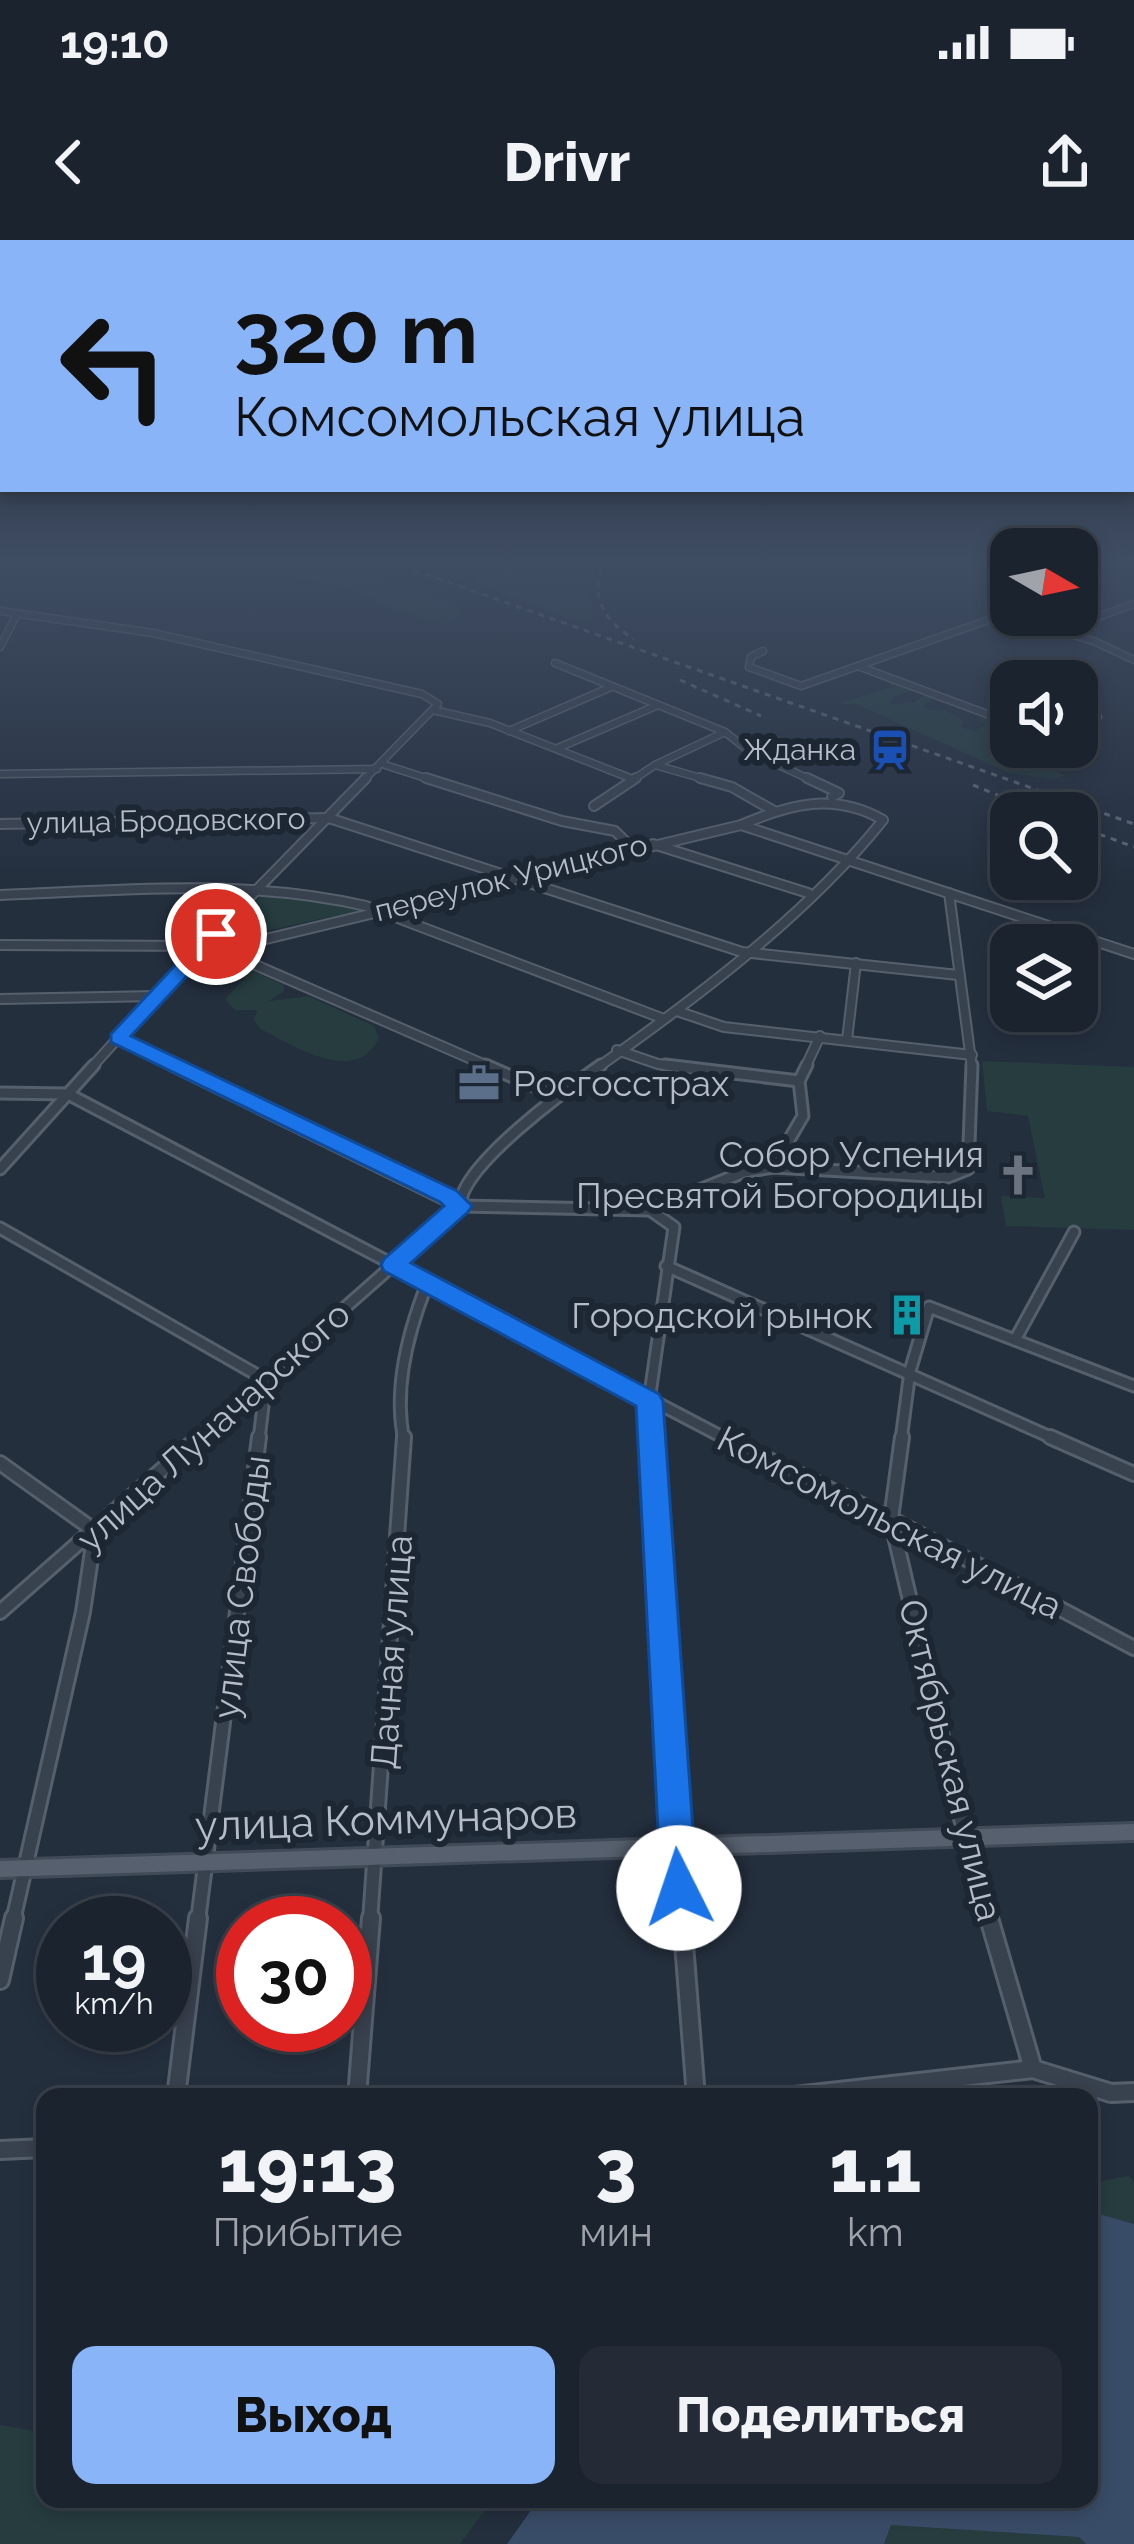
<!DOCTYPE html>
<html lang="ru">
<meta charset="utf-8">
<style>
body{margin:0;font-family:Raleway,sans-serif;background:#242b36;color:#f1f3f6;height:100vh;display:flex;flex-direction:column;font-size:45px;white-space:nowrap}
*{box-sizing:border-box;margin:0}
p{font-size:39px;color:#a0a4aa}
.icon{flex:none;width:66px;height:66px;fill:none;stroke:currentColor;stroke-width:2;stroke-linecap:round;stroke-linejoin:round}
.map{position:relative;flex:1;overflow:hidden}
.panel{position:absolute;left:36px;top:1848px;width:1062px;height:420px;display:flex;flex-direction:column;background:#1b232e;border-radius:24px;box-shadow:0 6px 18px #0003,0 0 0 3px #39404a}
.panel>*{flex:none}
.top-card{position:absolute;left:0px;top:0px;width:1134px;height:252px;box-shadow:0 6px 18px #0003,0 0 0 3px #39404a;background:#8ab4f8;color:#111;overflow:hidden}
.needle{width:78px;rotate:99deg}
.buttons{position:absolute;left:990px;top:288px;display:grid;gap:24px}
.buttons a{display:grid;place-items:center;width:108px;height:108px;border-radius:24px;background:#1b232e;box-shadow:0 6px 18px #0003,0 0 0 3px #39404a;font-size:60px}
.speed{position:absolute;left:36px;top:1656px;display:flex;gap:24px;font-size:60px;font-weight:700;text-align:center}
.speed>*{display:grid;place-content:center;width:156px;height:156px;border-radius:50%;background:#1b232e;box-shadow:0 6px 18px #0003,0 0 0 3px #39404a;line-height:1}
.speed small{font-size:30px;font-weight:400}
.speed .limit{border:18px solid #d22;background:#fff;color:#111}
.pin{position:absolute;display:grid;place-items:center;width:102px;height:102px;color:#fff;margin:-51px;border:6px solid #fff;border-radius:50%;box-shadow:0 3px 12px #0007}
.me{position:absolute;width:132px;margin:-66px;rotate:356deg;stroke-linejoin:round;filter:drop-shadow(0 0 9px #0008)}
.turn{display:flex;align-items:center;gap:42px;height:252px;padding:0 36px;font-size:54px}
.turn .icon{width:156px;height:156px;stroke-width:2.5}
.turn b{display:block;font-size:84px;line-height:102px}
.eta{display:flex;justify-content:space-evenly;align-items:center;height:204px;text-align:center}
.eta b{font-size:72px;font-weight:800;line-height:84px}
.action{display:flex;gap:24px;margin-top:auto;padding:24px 36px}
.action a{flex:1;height:138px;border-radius:24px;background:#8ab4f8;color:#111;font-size:48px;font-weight:800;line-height:138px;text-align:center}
.action a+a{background:#242b36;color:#f1f3f6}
.status{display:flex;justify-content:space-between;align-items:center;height:84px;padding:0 60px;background:#1b232e;direction:ltr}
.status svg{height:33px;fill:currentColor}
header{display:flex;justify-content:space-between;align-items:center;height:156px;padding:0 36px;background:#1b232e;font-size:54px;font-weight:800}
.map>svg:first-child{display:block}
.green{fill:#263c3f}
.water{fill:#394c67}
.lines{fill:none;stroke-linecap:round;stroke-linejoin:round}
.minor-far4-casing{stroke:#565f6c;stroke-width:9}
.minor-far3-casing{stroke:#565f6c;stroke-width:12}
.minor-far2-casing{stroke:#565f6c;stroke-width:15}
.minor-far1-casing{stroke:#565f6c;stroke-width:18}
.minor-casing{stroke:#565f6c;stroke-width:22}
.major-casing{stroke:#414a57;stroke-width:22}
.minor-far4{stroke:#38414e;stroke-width:6}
.minor-far3{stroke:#38414e;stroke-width:8}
.minor-far2{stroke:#38414e;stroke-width:9}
.minor-far1{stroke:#38414e;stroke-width:12}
.minor{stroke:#38414e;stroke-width:16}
.major{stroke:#56606e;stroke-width:16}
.rail{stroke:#5a6575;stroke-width:3;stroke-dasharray:6 6;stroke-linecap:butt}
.route{fill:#1a73e8;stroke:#114b97;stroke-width:3}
.labels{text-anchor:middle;stroke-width:12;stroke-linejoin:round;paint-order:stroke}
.far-poi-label{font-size:30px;fill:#b4bcc9;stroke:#1d2633;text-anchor:end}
.far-street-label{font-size:30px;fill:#b4bcc9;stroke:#1d2633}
.poi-label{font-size:36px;fill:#b4bcc9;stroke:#1d2633;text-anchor:end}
.street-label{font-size:36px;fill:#b4bcc9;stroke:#1d2633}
.near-street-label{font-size:42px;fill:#b4bcc9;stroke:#1d2633}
</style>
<div class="status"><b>19:10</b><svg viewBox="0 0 49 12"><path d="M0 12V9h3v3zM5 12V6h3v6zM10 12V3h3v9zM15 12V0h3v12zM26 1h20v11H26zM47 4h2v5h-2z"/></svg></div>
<header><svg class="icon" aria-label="back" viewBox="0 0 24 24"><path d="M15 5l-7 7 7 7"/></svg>Drivr<svg class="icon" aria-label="share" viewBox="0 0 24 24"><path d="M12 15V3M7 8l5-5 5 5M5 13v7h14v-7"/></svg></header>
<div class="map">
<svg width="1134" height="2304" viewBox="0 0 1134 2304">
<rect width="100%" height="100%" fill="#242f3e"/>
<!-- green -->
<g class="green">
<path d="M 238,318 L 332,318 L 361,329 L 363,336 L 399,342 L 431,360 L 451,363 L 450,367 L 461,371 L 451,384 L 430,383 L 341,346 L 297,338 L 303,327 Z"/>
<path d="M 435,318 L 589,318 L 594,321 L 589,333 L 594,334 L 589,352 L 594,379 L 584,384 L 489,349 L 478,344 L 472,329 L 465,341 L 424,328 Z"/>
<path d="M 887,439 L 914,450 L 895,456 L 890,464 L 913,463 L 925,455 L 934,458 L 921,467 L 949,472 L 964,482 L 961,487 L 987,495 L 987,503 L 1002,503 L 975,490 L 986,485 L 977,480 L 983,476 L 995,480 L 990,472 L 1007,470 L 1011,507 L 1058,507 L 1039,507 L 1031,517 L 1064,535 L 1084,532 L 1050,539 L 1009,533 L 856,464 L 837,464 L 892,447 L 884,440 Z"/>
<path d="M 265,653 L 363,670 L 232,698 L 223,695 Z"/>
<path d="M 246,728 L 284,745 L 284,751 L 269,761 L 308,756 L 374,786 L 379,798 C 355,847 294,805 260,789 L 254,780 L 257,770 L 235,770 L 225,759 L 245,738 Z"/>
<path d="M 982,821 L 1134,827 L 1134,990 L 1006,986 L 1001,956 L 1045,958 L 1028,876 L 987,871 Z"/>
<path d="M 1129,1936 L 1134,1942 L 1134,1984 L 1089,1971 L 1089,1943 Z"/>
<path d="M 0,2185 L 45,2193 L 45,2259 L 493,2259 L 460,2304 L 0,2304 Z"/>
<path d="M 891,2284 L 1079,2297 L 1086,2304 L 884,2304 Z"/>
</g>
<!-- water -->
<path class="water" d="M 1089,1971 L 1134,1984 L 1134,2304 L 1086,2304 L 1079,2297 L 891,2285 L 884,2304 L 507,2304 L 539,2259 L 1089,2259 Z"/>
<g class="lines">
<!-- minor-far4 casing -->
<g class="minor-far4-casing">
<g id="minor-far4">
<path d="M 0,371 L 153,393 L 422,454 L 438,464 L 363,541"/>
<path d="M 1007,374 L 1096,402 L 1134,420"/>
<path d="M 1059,391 L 1134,364"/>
<path d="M 0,407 L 17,374"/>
<path d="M 763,411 L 751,417 L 749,427 L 801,446 L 1011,372"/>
<path d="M 555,423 L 725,492 L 749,511 L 813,541"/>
<path d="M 858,426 L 1011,483"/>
<path d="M 433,470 L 490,483 L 630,538"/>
<path d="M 1077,485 L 1098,477"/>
<path d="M 509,491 L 611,447"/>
<path d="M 558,508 L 658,465"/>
<path d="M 382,524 L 435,541"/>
<path d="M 0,534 L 377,529"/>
<path d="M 631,541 L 655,525"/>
<path d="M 711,541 L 655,525 L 725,492"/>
</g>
</g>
<!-- minor-far3 casing -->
<g class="minor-far3-casing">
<g id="minor-far3">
<path d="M 426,538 L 562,581 L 615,591 L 634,610"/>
<path d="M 700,538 L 732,547 L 774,571"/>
<path d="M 807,538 L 839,553 L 832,557"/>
<path d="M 594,566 L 636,538"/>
<path d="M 0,584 L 329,578 L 742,712 L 958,735"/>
<path d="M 741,585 L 1134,714"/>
<path d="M 653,604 L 808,653"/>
<path d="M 949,653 L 972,828"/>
<path d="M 0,655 C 123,650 246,638 366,666 L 664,779"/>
<path d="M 0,705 L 204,706"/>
<path d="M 221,710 L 492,828"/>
<path d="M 191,717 L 741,585 C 790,564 834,552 883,580 C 807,675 696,758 597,828"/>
<path d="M 0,759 L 156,756"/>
<path d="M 677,771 L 724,787 L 972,815"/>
<path d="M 118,798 L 179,828"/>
<path d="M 847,800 L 856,723"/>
<path d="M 617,810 L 658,824 L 690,828"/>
<path d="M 91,828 L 191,717 L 366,538"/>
<path d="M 805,828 L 820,796"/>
</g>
</g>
<!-- minor-far2 casing -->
<g class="minor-far2-casing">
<g id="minor-far2">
<path d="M 172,825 L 459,966"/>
<path d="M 485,825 L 557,856"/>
<path d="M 665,825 L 799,841"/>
<path d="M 799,841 L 807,825"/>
<path d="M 0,853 L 68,854 L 728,1200"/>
<path d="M 773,927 L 803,876 L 799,841"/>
<path d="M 0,929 L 94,825"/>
<path d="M 460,966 L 650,970 L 744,932 L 773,927 L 948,937 L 968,929 L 972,825"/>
<path d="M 650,970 L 674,987 L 649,1161 L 651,1200"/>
<path d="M 0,988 L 266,1140 L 259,1200"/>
<path d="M 666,1026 L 1057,1200"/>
<path d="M 1015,1100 L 1074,992"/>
<path d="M 195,1200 L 460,966 C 460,926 568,848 601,825"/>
<path d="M 404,1200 C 393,1149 408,1092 427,1044"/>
<path d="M 901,1200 L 910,1131 L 929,1067 L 1134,1146"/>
</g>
</g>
<!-- minor-far1 casing -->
<g class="minor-far1-casing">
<g id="minor-far1">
<path d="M 651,1197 L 682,1681"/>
<path d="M 722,1197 L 891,1279 L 1134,1408"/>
<path d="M 902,1197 L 891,1279 L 966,1600 L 990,1681"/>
<path d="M 1050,1197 L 1134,1234"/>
<path d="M 0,1223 L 95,1291 L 83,1372 L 13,1681"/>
<path d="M 0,1372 L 199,1197"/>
<path d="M 198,1681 L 259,1197"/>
<path d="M 370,1681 L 404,1197"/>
</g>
</g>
<!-- minor casing -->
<g class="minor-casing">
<g id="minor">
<path d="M 682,1678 L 696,1857"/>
<path d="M 989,1678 L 1033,1829"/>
<path d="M 0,1740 L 14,1678"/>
<path d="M 176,1857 L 198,1678"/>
<path d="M 357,1857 L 371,1678"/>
<path d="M 786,1857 L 1033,1829 L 1111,1853 L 1134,1852"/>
<path d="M 0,1910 L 45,1908"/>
</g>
</g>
<!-- major casing -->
<g class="major-casing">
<path id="major" d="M 0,1629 L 1134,1592"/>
</g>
<!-- minor-far4 -->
<use href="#minor-far4" class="minor-far4"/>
<!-- minor-far3 -->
<use href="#minor-far3" class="minor-far3"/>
<!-- minor-far2 -->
<use href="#minor-far2" class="minor-far2"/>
<!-- minor-far1 -->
<use href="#minor-far1" class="minor-far1"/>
<!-- minor -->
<use href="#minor" class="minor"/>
<!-- major -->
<use href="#major" class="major"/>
<!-- rail -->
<g class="rail">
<path d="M 380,318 L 1134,584"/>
<path d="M 607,318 C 587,352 602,380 634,399"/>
<path d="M 680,440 L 761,476"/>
<path d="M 973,545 L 1042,573"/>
<path d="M 1077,586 L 1134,607"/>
</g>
</g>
<!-- sky -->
<linearGradient id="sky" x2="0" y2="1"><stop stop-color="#141a22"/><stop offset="0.5" stop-color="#3f4d63"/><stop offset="1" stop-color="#3f4d63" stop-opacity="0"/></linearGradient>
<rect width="1134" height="641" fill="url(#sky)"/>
<!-- route -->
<path class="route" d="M 209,689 L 226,694 L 131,796 L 457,951 L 472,966 L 468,972 L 411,1023 L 659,1154 L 663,1161 L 697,1648 L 692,1660 L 679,1666 L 667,1660 L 661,1648 L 636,1166 L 384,1031 L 381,1025 L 384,1019 L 444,966 L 440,962 L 111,802 L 111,794 Z"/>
<!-- icons -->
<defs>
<g id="station-bare" transform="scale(3.24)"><path d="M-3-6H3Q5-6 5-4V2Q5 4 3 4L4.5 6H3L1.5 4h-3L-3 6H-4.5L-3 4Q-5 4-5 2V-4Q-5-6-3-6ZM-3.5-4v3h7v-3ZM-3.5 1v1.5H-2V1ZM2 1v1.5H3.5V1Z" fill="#1a4fb4" stroke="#1d2633" stroke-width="2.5" paint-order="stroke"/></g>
<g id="office-bare" transform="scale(3.24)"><path d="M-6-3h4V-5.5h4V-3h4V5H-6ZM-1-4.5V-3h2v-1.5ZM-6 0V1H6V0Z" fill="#5c6f8a" stroke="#1d2633" stroke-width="2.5" paint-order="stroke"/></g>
<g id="church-bare" transform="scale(3.24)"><path d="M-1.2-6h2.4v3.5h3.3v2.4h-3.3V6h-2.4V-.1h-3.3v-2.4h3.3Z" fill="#6b7280" stroke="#1d2633" stroke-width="2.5" paint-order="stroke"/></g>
<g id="building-bare" transform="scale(3.24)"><path d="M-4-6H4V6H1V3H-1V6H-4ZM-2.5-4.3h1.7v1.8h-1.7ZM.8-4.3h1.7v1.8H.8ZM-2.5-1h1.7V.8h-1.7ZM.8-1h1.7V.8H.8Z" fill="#0f9aa8" stroke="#1d2633" stroke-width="2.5" paint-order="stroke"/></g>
</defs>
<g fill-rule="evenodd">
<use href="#station-bare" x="890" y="510"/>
<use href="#office-bare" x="479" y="843"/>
<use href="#church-bare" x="1018" y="935"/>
<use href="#building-bare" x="907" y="1075"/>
</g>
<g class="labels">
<!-- far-poi labels -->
<g class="far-poi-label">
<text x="856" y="520">Жданка</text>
</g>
<!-- far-street labels -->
<g class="far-street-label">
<text transform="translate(166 581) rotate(-1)" y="10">улица Бродовского</text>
<text transform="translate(511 638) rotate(-14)" y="10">переулок Урицкого</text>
</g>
<!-- poi labels -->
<g class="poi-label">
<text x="513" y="856" text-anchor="start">Росгосстрах</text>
<text x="984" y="927">Собор Успения<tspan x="984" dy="41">Пресвятой Богородицы</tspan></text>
<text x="873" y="1088">Городской рынок</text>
</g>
<!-- street labels -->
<g class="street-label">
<text transform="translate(213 1186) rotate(-42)" y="13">улица Луначарского</text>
<text transform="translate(890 1282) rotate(27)" y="13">Комсомольская улица</text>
<text transform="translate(241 1347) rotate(-83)" y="13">улица Свободы</text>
<text transform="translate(391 1412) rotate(-86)" y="13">Дачная улица</text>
<text transform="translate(951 1520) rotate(76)" y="13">Октябрьская улица</text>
</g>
<!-- near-street labels -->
<g class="near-street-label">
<text transform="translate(386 1579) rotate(-2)" y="15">улица Коммунаров</text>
</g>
</g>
</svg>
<div class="buttons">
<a><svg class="needle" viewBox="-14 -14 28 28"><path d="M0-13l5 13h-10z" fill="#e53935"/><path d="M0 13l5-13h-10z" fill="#a0a4aa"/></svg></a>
<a><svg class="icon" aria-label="sound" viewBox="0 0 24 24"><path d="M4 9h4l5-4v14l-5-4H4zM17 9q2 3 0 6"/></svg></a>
<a><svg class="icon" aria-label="search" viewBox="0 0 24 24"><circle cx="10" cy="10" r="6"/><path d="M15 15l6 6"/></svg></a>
<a><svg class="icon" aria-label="layers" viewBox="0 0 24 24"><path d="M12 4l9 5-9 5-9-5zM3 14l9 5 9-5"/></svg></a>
</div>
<div class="speed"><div>19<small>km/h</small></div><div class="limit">30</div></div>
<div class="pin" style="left:216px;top:694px;background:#d93025"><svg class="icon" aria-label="arrive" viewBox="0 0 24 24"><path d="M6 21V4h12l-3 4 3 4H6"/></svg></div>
<svg class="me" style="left:679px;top:1648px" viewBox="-20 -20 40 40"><circle r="19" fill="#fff"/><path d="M0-13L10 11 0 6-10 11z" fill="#1a73e8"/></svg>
<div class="top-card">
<div class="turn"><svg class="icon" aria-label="left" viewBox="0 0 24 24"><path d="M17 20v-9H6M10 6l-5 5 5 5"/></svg><div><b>320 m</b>Комсомольская улица</div></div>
</div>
<section class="panel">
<div class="eta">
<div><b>19:13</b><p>Прибытие</p></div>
<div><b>3</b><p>мин</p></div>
<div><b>1.1</b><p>km</p></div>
</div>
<div class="action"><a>Выход</a><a>Поделиться</a></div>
</section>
</div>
